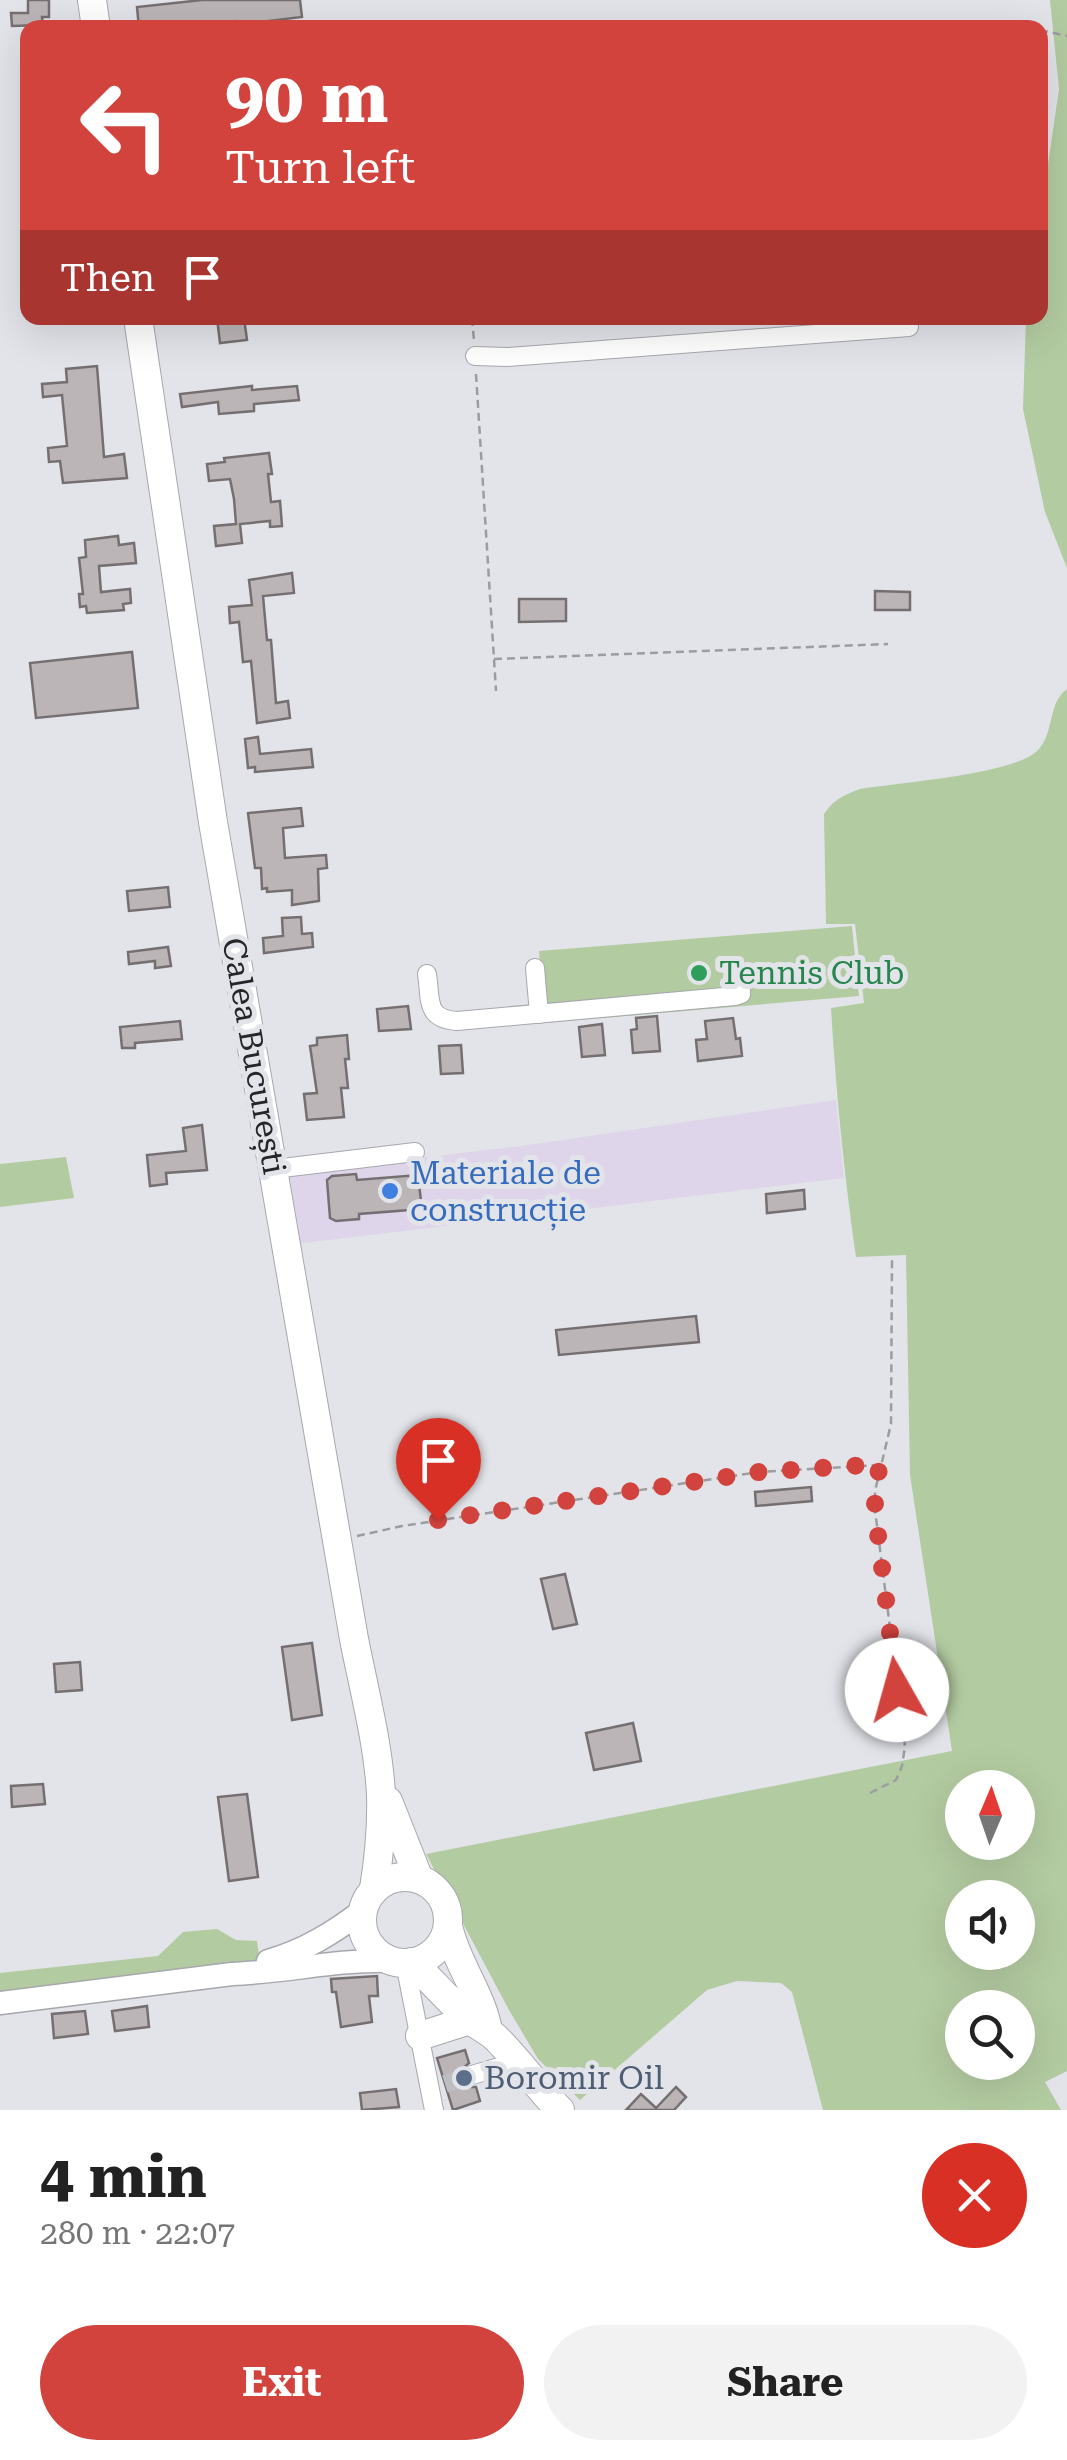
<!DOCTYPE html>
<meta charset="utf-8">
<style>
body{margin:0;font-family:"Roboto Serif",serif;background:#f2f2f2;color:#222;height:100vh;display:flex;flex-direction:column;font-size:38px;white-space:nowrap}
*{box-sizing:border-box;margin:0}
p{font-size:32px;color:#767676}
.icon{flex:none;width:55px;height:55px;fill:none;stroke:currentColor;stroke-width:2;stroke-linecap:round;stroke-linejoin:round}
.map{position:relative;height:2110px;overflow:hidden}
.sheet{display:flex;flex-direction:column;background:#fff;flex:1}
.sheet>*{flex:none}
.guide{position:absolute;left:20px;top:20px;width:1028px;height:305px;border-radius:20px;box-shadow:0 10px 40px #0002;background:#d2433d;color:#fff;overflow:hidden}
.needle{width:65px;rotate:2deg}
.buttons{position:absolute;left:945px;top:1770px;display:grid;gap:20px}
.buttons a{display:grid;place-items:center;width:90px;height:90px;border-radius:50%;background:#fff;box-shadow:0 10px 40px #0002;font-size:50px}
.pin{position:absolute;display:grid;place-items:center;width:85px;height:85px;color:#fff;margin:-102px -42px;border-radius:50% 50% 50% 0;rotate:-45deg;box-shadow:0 0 10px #0007}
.pin .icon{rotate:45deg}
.me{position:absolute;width:110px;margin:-55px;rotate:353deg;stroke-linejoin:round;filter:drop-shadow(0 0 8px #0008)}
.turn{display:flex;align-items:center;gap:35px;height:210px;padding:0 40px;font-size:45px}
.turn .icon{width:130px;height:130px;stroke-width:2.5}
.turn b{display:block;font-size:70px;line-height:85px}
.then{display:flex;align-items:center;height:95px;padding:0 40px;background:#0003;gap:20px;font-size:38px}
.round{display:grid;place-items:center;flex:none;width:105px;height:105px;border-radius:52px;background:#f2f2f2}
.summary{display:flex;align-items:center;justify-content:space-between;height:170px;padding:0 40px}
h1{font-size:60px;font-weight:700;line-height:75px}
.action{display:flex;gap:20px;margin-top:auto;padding:20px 40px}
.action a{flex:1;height:115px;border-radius:60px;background:#d2433d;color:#fff;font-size:40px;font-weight:700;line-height:115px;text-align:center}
.action a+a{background:#f2f2f2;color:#222}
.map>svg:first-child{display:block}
.commercial{fill:#dfd5ea}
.green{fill:#b3cba1;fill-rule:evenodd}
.building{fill:#bbb5b7;stroke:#756f71;stroke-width:2.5}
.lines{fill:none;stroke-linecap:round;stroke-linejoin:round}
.minor-tunnel{stroke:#bcbec2;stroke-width:18;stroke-dasharray:18 9;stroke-linecap:butt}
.minor-casing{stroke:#a6a8ad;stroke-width:20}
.major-casing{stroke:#a6a8ad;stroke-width:25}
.highway-casing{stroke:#a6a8ad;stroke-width:30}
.path{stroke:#9b9da1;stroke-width:2.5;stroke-dasharray:8 5;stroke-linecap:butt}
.minor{stroke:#fff;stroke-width:18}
.major{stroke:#fff;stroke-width:22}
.highway{stroke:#fff;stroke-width:28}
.route{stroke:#d2433d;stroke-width:18;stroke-dasharray:0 32.4}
.leisure-dot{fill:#2e9e5b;stroke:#e2e4e9;stroke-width:4}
.shop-dot{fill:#3f7fe0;stroke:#e2e4e9;stroke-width:4}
.service-dot{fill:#5c6f8a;stroke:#e2e4e9;stroke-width:4}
.labels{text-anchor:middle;stroke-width:10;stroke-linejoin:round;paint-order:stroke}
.leisure-label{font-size:32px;fill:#27864d;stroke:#e2e4e9;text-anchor:start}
.street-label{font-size:32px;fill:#252628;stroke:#e2e4e9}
.shop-label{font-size:32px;fill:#366cbe;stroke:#e2e4e9;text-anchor:start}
.service-label{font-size:32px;fill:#4e5e75;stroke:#e2e4e9;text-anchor:start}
</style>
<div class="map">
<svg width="1067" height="2110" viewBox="0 0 1067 2110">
<rect width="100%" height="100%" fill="#e2e4e9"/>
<!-- commercial -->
<path class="commercial" d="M 836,1100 L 844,1178 L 295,1244 L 284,1174 L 528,1145 Z"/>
<!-- green -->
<g class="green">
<path d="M 1050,0 L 1067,0 L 1067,568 L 1045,512 L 1023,409 L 1026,318 L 1040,318 L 1040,219 L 1059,89 Z"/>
<path d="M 1067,689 L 1067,2071 L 1045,2082 L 1061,2110 L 823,2110 L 792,1992 L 781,1983 L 737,1981 L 707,1990 L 580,2100 L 538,2059 L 509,2010 L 426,1854 L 952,1751 L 910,1475 L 906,1255 L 856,1257 C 844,1174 836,1092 831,1008 L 864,1003 L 855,924 L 826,924 L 824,814 C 833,800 844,795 860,789 C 897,783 1014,774 1037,751 C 1055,734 1047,703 1067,689 ZM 962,1788 L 1018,1788 L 1018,1842 L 962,1842 ZM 962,1898 L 1018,1898 L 1018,1952 L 962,1952 ZM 962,2008 L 1018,2008 L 1018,2062 L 962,2062 Z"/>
<path d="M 852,926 L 859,996 L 545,1023 L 539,951 Z"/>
<path d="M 66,1157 L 74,1198 L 0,1207 L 0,1164 Z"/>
<path d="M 217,1929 L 236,1940 L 257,1941 L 262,1979 L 0,2011 L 0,1973 L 158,1956 L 183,1932 Z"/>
</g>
<!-- building -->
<g class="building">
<path d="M 28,0 L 49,0 L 49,17 L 42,17 L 43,25 L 12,26 L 11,13 L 28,13 Z"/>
<path d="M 202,0 L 300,0 L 302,17 L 236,25 L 235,21 L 172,28 L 139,28 L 137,7 Z"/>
<path d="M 217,318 L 244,318 L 247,340 L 220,343 Z"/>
<path d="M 97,366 L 104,457 L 124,454 L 127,478 L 63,483 L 60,461 L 49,462 L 48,448 L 67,446 L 62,395 L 43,397 L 42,384 L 67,382 L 66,369 Z"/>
<path d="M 252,386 L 252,390 L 297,386 L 299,400 L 254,404 L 254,411 L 219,414 L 218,402 L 182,407 L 180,394 Z"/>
<path d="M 269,453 L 272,474 L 268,474 L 271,502 L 280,501 L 282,526 L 270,527 L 270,521 L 240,524 L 242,543 L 216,546 L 214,526 L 236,524 L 234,499 L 230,479 L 209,481 L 207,464 L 225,462 L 224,458 Z"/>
<path d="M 118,536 L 119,545 L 134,543 L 136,563 L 99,566 L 101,592 L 130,589 L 131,603 L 123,604 L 124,610 L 87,613 L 86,606 L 80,607 L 79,594 L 83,594 L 79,558 L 86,557 L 85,540 Z"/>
<path d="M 292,573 L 294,593 L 263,596 L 267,640 L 271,640 L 276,703 L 288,701 L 290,718 L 257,723 L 251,661 L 243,662 L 239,622 L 230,623 L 229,607 L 252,605 L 249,580 Z"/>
<path d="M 875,591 L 910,592 L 910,610 L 875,610 Z"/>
<path d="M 519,599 L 566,599 L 566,621 L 519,622 Z"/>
<path d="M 132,652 L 138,708 L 36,718 L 30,663 Z"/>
<path d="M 258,737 L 260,754 L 311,749 L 313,767 L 255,772 L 255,767 L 248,768 L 245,739 Z"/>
<path d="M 301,808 L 303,826 L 283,828 L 285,858 L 326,855 L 327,868 L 318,869 L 319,901 L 292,905 L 292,890 L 267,892 L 267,888 L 262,889 L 261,868 L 255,868 L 248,813 Z"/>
<path d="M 168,887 L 170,907 L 129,911 L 127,891 Z"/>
<path d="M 301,917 L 302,934 L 312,933 L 313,947 L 264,953 L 263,938 L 283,936 L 282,918 Z"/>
<path d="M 168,947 L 171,966 L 155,968 L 155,961 L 129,964 L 128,952 Z"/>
<path d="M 408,1006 L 411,1029 L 379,1031 L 377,1009 Z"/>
<path d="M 657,1016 L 660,1051 L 633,1053 L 631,1030 L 637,1029 L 636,1018 Z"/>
<path d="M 733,1018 L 736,1039 L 740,1038 L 742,1056 L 698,1061 L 696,1040 L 707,1039 L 705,1021 Z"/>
<path d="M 180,1021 L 182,1039 L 135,1043 L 135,1048 L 122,1048 L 120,1027 Z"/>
<path d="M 602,1024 L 605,1055 L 582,1057 L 579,1027 Z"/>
<path d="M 347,1035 L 349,1059 L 345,1059 L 348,1088 L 341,1088 L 344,1117 L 307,1120 L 304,1094 L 317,1093 L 310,1046 L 317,1045 L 317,1038 Z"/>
<path d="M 461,1045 L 463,1073 L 441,1074 L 439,1046 Z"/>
<path d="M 202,1125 L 207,1170 L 166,1173 L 167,1184 L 150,1186 L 147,1155 L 186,1151 L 183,1128 Z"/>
<path d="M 356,1174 L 357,1180 L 418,1175 L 422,1209 L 359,1214 L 359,1219 L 336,1221 L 330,1218 L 327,1180 L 332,1176 Z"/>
<path d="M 804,1190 L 805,1209 L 767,1213 L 766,1194 Z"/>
<path d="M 696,1316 L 699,1342 L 559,1355 L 556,1330 Z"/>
<path d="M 811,1487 L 812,1501 L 756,1506 L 755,1492 Z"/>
<path d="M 565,1574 L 577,1624 L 553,1629 L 541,1579 Z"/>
<path d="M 312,1643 L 322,1715 L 292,1720 L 282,1647 Z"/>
<path d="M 80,1662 L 82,1690 L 56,1692 L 54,1664 Z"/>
<path d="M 633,1723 L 641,1761 L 594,1770 L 586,1733 Z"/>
<path d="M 43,1784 L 45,1804 L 12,1807 L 11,1786 Z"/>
<path d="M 247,1794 L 258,1877 L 229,1881 L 218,1797 Z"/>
<path d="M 377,1976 L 378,1996 L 369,1996 L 372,2022 L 341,2027 L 336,1992 L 332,1992 L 331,1979 Z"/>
<path d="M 147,2006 L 149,2027 L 115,2031 L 112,2011 Z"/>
<path d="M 85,2011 L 88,2034 L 54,2038 L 52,2014 Z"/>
<path d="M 465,2050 L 469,2063 L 460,2071 L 460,2079 L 468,2087 L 476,2087 L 480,2101 L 453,2110 L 437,2058 Z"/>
<path d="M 676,2087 L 686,2097 L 674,2110 L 626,2110 L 641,2094 L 656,2108 Z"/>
<path d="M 396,2089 L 399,2107 L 362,2110 L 360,2093 Z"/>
</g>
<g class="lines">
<!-- minor-tunnel -->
<path class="minor-tunnel" d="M 445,2084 L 472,2075"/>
<!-- minor casing -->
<g class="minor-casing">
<g id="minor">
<path d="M 475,356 L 507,357 L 909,327"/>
<path d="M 535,968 L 539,1014"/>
<path d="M 427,974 C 431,1000 425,1019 457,1021 L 735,996 L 741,994 L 740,974"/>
<path d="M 274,1169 L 415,1152"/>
<path d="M 405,1963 L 434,2110"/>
<path d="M 472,2075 L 516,2062"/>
</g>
</g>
<!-- major casing -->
<g class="major-casing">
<g id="major">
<path d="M 268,1961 C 304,1951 333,1933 362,1911"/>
<path d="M 0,2003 L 232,1974 C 287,1972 338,1959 393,1961"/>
</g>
</g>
<!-- highway casing -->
<g class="highway-casing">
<g id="highway">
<path d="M 92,0 L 96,28"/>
<path d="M 138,318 L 213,822 L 354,1639 C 364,1690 378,1742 381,1794 C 382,1826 379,1858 374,1889"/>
<path d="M 388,1801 L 419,1879"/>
<circle cx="405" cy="1920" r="43"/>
<path d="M 448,1926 C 456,1963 481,1993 488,2030"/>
<path d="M 412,1962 C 431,1980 448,2000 467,2017 C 476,2026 489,2030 498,2040 C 520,2062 538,2088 560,2110"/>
<path d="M 420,2036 L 470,2020"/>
</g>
</g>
<!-- path -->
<g class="path">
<path d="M 1040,30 L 1067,36"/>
<path d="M 472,318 L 474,341"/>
<path d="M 476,374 L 496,691"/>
<path d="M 494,659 L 888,644"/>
<path d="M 357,1536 L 402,1526 L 759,1472 L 879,1465"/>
<path d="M 870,1793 L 896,1780 L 902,1766 L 905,1746 L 875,1510 L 875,1491 L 891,1424 L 892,1259"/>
</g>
<!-- minor -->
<use href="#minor" class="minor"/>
<!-- major -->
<use href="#major" class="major"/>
<!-- highway -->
<use href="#highway" class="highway"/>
</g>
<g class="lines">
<!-- route -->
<path class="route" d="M 438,1520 L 759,1472 L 880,1464 L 875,1491 L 875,1510 L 897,1690"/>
</g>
<!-- markers -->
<circle class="leisure-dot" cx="699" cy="973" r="10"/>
<circle class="shop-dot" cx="390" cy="1191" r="10"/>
<circle class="service-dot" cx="464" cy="2078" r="10"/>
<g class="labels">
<!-- leisure labels -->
<g class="leisure-label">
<text x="719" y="984">Tennis Club</text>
</g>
<!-- street labels -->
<g class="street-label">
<text transform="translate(254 1056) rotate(80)" y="11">Calea București</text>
</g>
<!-- shop labels -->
<g class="shop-label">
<text x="410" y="1184">Materiale de<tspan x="410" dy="37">construcție</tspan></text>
</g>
<!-- service labels -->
<g class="service-label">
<text x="484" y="2089">Boromir Oil</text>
</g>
</g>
</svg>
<div class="buttons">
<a><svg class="needle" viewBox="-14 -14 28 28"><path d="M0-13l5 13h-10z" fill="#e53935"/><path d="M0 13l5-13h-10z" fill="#767676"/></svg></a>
<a><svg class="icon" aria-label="sound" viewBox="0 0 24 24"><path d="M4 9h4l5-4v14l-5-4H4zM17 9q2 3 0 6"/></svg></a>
<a><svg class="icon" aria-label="search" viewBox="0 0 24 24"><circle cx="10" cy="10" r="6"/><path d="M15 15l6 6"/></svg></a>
</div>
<div class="pin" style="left:438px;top:1520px;background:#d93025"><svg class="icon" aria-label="arrive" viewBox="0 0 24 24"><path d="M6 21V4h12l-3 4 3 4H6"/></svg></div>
<svg class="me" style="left:897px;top:1690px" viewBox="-20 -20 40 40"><circle r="19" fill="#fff"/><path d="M0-13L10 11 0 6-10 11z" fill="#d2433d"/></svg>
<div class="guide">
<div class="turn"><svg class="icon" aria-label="left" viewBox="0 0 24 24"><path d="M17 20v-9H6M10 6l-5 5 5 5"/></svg><div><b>90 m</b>Turn left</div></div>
<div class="then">Then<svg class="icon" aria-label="arrive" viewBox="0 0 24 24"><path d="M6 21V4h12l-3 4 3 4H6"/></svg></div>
</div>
</div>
<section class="sheet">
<div class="summary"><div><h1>4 min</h1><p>280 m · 22:07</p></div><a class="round" style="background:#d93025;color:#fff"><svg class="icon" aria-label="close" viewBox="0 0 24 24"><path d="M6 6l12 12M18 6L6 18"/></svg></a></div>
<div class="action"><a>Exit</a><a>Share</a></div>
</section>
